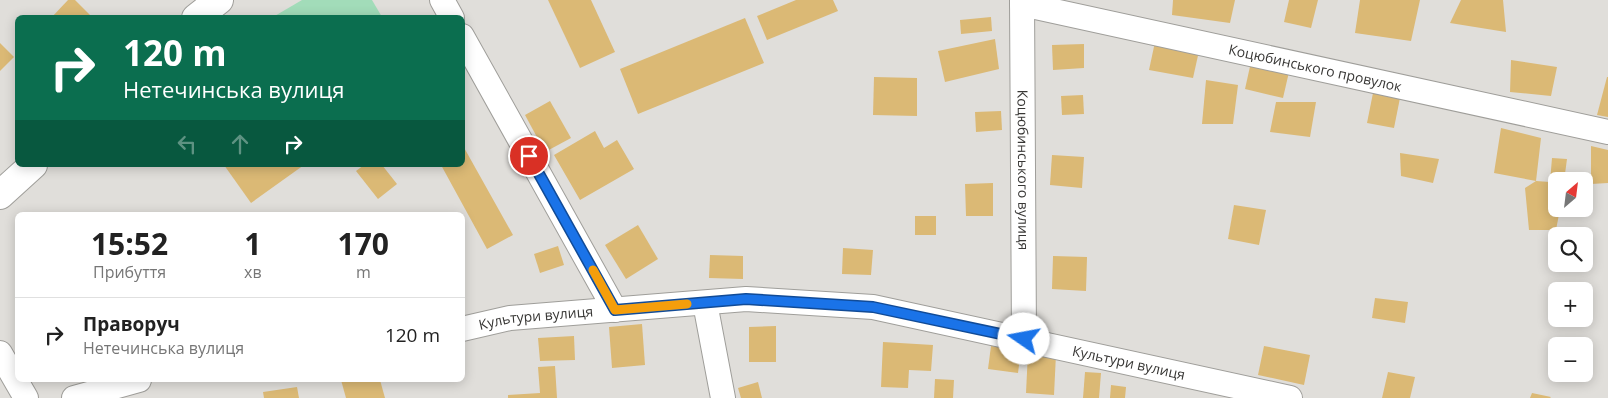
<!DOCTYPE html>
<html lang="uk">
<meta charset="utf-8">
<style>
body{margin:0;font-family:"Open Sans",sans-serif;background:#f2f2f2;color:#222;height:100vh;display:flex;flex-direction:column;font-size:19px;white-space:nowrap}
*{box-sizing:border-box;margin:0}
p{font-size:16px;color:#767676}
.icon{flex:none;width:28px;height:28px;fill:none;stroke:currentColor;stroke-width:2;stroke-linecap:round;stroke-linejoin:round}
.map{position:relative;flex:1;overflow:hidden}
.side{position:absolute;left:15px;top:212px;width:450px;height:170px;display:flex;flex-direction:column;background:#fff;border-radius:8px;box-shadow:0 2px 12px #0003}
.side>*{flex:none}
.banner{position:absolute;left:15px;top:15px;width:450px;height:152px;border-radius:8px;box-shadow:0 2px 12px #0003;background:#0b6e4f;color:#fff;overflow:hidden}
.needle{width:32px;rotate:28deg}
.buttons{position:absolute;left:1548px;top:172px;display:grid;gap:10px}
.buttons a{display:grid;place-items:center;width:45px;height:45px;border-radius:8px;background:#fff;box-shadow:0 2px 12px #0003;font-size:25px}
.pin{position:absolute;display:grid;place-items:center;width:42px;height:42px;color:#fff;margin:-21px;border:2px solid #fff;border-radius:50%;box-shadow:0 1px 5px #0007}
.me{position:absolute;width:55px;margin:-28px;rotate:282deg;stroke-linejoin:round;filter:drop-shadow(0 0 4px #0008)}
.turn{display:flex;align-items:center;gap:18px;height:105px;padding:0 25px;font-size:22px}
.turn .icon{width:65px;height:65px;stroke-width:2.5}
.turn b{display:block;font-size:35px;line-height:42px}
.lanes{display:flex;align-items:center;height:48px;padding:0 25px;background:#0003;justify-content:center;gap:25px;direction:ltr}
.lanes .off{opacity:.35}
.eta{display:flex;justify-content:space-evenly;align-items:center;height:85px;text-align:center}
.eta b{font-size:30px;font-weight:700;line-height:35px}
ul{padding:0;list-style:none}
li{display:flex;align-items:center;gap:15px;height:75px;padding:0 25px;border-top:1px solid #e0e0e0}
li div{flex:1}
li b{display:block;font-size:19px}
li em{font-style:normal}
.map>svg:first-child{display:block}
.green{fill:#a2dcb9}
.building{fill:#dbb975}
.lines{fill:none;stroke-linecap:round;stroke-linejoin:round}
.minor-casing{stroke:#9f9e9a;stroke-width:26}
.highway-casing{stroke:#9f9e9a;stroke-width:30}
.minor{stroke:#fff;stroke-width:24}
.highway{stroke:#fff;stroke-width:28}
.route-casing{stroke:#114b97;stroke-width:12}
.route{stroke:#1a73e8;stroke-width:9}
.slow{stroke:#f59e0b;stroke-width:9}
.labels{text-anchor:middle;stroke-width:4;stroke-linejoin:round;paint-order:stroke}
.street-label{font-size:14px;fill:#383735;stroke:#e0deda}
</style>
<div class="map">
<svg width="1608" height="398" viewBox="0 0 1608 398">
<rect width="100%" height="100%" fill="#e0deda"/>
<!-- green -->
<path class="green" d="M 302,0 L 372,0 L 382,17 L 273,17 Z"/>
<!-- building -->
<g class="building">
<path d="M 68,0 L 75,0 L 93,18 L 51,18 Z"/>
<path d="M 548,0 L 591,0 L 615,52 L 580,68 Z"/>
<path d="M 796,0 L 833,0 L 838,11 L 767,40 L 757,16 Z"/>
<path d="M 1173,0 L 1235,0 L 1230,23 L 1172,15 Z"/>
<path d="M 1289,0 L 1318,0 L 1311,28 L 1284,22 Z"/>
<path d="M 1360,0 L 1420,0 L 1411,41 L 1355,33 Z"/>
<path d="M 1461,0 L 1503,0 L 1506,32 L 1450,23 Z"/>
<path d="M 991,17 L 992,31 L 961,34 L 960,20 Z"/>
<path d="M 745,18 L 764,63 L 638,114 L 620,69 Z"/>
<path d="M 995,39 L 999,69 L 945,82 L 938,51 Z"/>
<path d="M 1155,42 L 1199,51 L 1193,78 L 1149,70 Z"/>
<path d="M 0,43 L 14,57 L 0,71 Z"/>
<path d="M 1084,44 L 1084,68 L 1053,70 L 1052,45 Z"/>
<path d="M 1511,60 L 1557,67 L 1551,96 L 1510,92 Z"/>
<path d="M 1251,62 L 1289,72 L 1283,98 L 1245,89 Z"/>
<path d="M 874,77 L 917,78 L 917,116 L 873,115 Z"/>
<path d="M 1607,77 L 1608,77 L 1608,117 L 1597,115 Z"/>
<path d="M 1206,80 L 1238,85 L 1233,124 L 1202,124 Z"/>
<path d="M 1373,93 L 1400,98 L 1394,128 L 1367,123 Z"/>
<path d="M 1083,95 L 1084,114 L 1062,115 L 1061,96 Z"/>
<path d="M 550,101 L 571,138 L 545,152 L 525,115 Z"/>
<path d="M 1276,102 L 1316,102 L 1310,137 L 1270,132 Z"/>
<path d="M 1001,111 L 1002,130 L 976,132 L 975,112 Z"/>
<path d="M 1501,128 L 1541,138 L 1536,181 L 1550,182 L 1552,158 L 1567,159 L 1564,181 L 1556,181 L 1556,209 L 1560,209 L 1556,230 L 1529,230 L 1525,188 L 1536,181 L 1494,173 Z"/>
<path d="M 595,131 L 604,148 L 617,140 L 634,169 L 580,200 L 554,155 Z"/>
<path d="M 462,144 L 513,235 L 487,249 L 441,165 L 462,165 Z"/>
<path d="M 1591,146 L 1608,150 L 1608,183 L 1591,184 Z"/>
<path d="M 1400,153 L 1439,159 L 1433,183 L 1401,176 Z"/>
<path d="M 1052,155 L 1084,157 L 1082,188 L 1050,185 Z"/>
<path d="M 224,165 L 304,165 L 251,203 Z"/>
<path d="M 364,165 L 382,165 L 397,184 L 378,199 L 356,171 Z"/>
<path d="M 993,183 L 993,216 L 966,216 L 965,184 Z"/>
<path d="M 1234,205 L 1266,210 L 1259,245 L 1228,239 Z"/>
<rect x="915" y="216" width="21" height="19"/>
<path d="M 638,225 L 658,259 L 626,279 L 605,245 Z"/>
<path d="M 558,246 L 564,265 L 540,273 L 534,254 Z"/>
<path d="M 843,248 L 873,250 L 871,275 L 842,274 Z"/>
<path d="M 710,255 L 743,256 L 743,279 L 709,278 Z"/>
<path d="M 1053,256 L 1087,257 L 1086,291 L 1052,289 Z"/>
<path d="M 1375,298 L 1408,302 L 1405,323 L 1372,318 Z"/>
<path d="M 642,324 L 645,365 L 612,368 L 609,327 Z"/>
<path d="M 776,326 L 776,362 L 749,362 L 749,327 Z"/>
<path d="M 574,336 L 575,360 L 540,361 L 538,338 Z"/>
<path d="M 883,342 L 933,345 L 931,371 L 909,370 L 908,388 L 881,387 Z"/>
<path d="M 991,346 L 1021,349 L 1018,373 L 988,369 Z"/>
<path d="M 1264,346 L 1310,355 L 1304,385 L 1258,375 Z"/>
<path d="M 1028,352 L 1056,354 L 1054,395 L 1026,393 Z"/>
<path d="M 555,366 L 557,398 L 508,398 L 508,395 L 540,393 L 538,367 Z"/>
<path d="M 1085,372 L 1101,373 L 1099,398 L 1083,398 Z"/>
<path d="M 1388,372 L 1415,377 L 1410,398 L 1382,398 Z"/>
<path d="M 935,379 L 954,380 L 953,398 L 934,398 Z"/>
<path d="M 341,380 L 380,380 L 385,398 L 346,398 Z"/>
<path d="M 758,382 L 762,398 L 741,398 L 738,388 Z"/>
<path d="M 1111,385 L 1126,387 L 1125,398 L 1110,398 Z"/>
<path d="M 297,387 L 299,398 L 264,398 L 263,392 Z"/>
<path d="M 1532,393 L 1551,397 L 1550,398 L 1530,398 Z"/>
</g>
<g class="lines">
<!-- minor casing -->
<g class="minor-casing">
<g id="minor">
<path d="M 442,0 L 452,18"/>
<path id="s1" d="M 1022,0 L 1024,339"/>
<path id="s2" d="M 1022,4 L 1608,132"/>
<path d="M 462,36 L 615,310"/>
<path d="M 705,303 L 723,398"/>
<path id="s3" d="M 462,329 L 510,318 L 746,299 L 873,307 L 1290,398"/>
<path d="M 0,353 L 26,398"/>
<path d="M 74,398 L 139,380"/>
</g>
</g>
<!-- highway casing -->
<g class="highway-casing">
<g id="highway">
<path d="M 196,18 L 219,0"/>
<path d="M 0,195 L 33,165"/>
</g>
</g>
<!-- minor -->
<use href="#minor" class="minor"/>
<!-- highway -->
<use href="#highway" class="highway"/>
</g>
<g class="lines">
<!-- route casing -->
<g class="route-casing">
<path id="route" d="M 529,156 L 615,310 L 746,299 L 873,307 L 1024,339"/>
</g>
<!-- route -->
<use href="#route" class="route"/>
<!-- slow -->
<path class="slow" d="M 593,270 L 615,310 L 687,304"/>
</g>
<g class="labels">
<!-- street labels -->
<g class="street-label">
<text dy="5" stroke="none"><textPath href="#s2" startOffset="300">Коцюбинського провулок</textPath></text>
<text dy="5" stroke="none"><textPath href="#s1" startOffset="170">Коцюбинського вулиця</textPath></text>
<text dy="5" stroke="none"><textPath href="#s3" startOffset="75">Культури вулиця</textPath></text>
<text dy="5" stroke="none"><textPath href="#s3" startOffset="675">Культури вулиця</textPath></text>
</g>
</g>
</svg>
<div class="buttons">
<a><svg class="needle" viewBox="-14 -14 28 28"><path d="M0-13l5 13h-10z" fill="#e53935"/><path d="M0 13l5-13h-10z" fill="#767676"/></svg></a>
<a><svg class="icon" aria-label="search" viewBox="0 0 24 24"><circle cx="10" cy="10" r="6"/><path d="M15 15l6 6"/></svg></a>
<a>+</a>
<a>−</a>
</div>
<div class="pin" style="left:529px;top:156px;background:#d93025"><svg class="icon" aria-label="arrive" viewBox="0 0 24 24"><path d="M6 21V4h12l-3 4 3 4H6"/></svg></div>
<svg class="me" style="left:1024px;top:339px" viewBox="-20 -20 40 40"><circle r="19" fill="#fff"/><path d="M0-13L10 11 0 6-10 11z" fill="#1a73e8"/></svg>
<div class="banner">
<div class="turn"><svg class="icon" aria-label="right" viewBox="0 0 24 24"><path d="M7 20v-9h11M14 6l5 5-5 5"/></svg><div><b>120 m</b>Нетечинська вулиця</div></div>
<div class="lanes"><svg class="icon off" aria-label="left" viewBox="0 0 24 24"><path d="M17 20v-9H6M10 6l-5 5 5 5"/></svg><svg class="icon off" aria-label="ahead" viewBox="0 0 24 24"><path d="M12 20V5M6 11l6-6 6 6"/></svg><svg class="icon" aria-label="right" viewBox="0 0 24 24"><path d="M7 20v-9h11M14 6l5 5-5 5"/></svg></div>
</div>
<section class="side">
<div class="eta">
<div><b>15:52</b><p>Прибуття</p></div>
<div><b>1</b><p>хв</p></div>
<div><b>170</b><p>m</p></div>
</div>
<ul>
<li><svg class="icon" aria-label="right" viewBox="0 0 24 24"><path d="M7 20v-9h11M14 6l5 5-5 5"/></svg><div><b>Праворуч</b><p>Нетечинська вулиця</p></div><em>120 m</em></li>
</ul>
</section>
</div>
